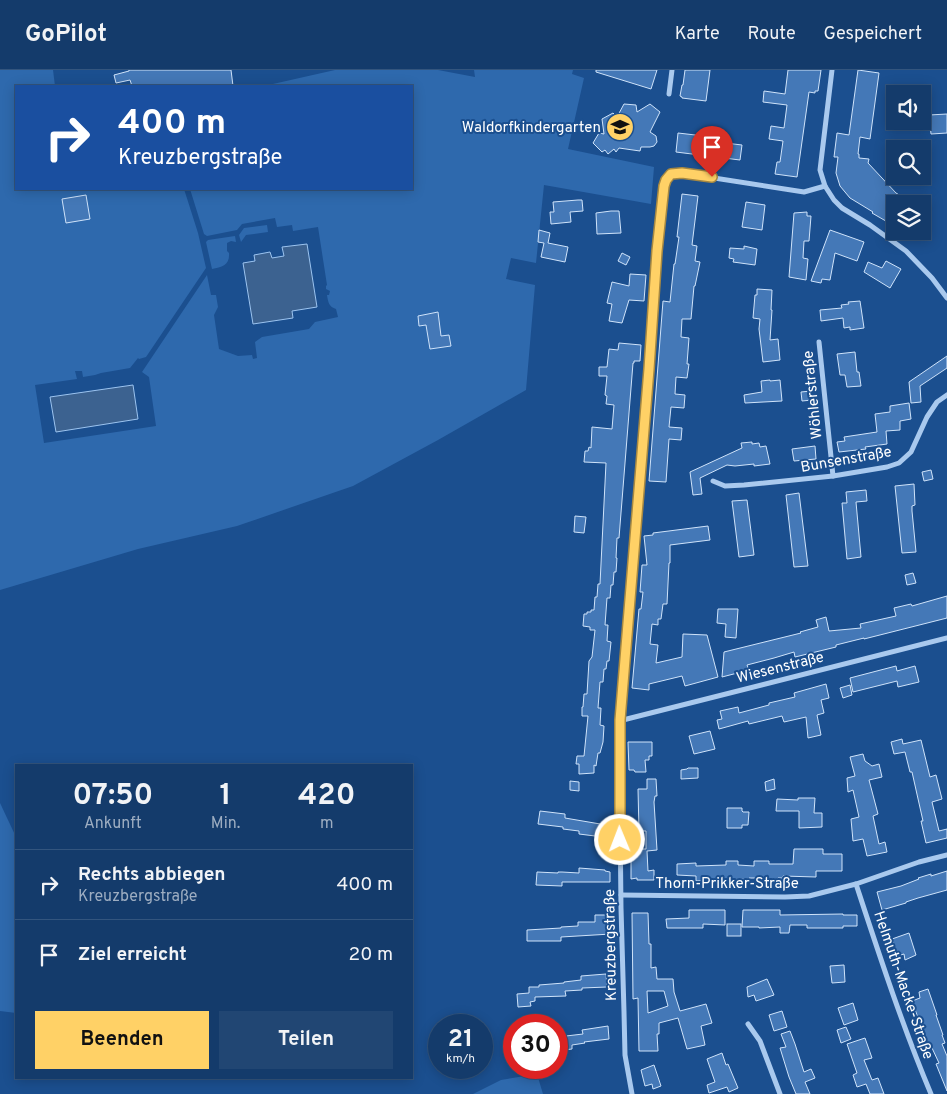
<!DOCTYPE html>
<html lang="de">
<meta charset="utf-8">
<style>
body{margin:0;font-family:Overpass,sans-serif;background:#214673;color:#f1f3f6;height:100vh;display:flex;flex-direction:column;font-size:19px;white-space:nowrap}
*{box-sizing:border-box;margin:0}
p{font-size:16px;color:#9dadc1}
.icon{flex:none;width:28px;height:28px;fill:none;stroke:currentColor;stroke-width:2;stroke-linecap:round;stroke-linejoin:round}
.map{position:relative;flex:1;overflow:hidden}
.panel{position:absolute;left:15px;top:694px;width:398px;height:315px;display:flex;flex-direction:column;background:#143b6b;border-radius:0px;box-shadow:0 2px 12px #0003,0 0 0 1px #33557e}
.panel>*{flex:none}
.top-card{position:absolute;left:15px;top:15px;width:398px;height:105px;border-radius:0px;box-shadow:0 2px 12px #0003,0 0 0 1px #33557e;background:#1a4fa0;color:#fff;overflow:hidden}
.controls{position:absolute;left:886px;top:15px;display:grid;gap:10px}
.controls a{display:grid;place-items:center;width:45px;height:45px;border-radius:0px;background:#143b6b;box-shadow:0 2px 12px #0003,0 0 0 1px #33557e;font-size:25px}
.speed{position:absolute;left:428px;top:944px;display:flex;gap:10px;font-size:25px;font-weight:700;text-align:center}
.speed>*{display:grid;place-content:center;width:65px;height:65px;border-radius:50%;background:#143b6b;box-shadow:0 2px 12px #0003,0 0 0 1px #33557e;line-height:1}
.speed small{font-size:12px;font-weight:400}
.speed .limit{border:8px solid #d22;background:#fff;color:#111}
.pin{position:absolute;display:grid;place-items:center;width:42px;height:42px;color:#fff;margin:-51px -21px;border-radius:50% 50% 50% 0;rotate:-45deg;box-shadow:0 0 5px #0007}
.pin .icon{rotate:45deg}
.me{position:absolute;width:55px;margin:-28px;rotate:359deg;stroke-linejoin:round;filter:drop-shadow(0 0 4px #0008)}
.turn{display:flex;align-items:center;gap:18px;height:105px;padding:0 20px;font-size:22px}
.turn .icon{width:65px;height:65px;stroke-width:2.5}
.turn b{display:block;font-size:35px;line-height:42px}
.eta{display:flex;justify-content:space-evenly;align-items:center;height:85px;text-align:center}
.eta b{font-size:30px;font-weight:700;line-height:35px}
.action{display:flex;gap:10px;margin-top:auto;padding:10px 20px}
.action a{flex:1;height:58px;border-radius:0px;background:#ffd166;color:#111;font-size:20px;font-weight:700;line-height:58px;text-align:center}
.action a+a{background:#214673;color:#f1f3f6}
ul{padding:0;list-style:none}
li{display:flex;align-items:center;gap:15px;height:70px;padding:0 20px;border-top:1px solid #33557e}
li div{flex:1}
li b{display:block;font-size:19px}
li em{font-style:normal}
header{display:flex;align-items:center;gap:30px;box-sizing:border-box;height:70px;padding:0 25px;background:#143b6b;border-bottom:1px solid #33557e}
header strong{font-size:24px}
nav{display:flex;gap:28px;margin-inline-start:auto;font-size:18px}
.map>svg:first-child{display:block}
.green{fill:#2e69ad}
.water{fill:#3c6290;stroke:#9cc4f0}
.building{fill:#4478b7;stroke:#cfe3fa;fill-rule:evenodd}
.lines{fill:none;stroke-linecap:round;stroke-linejoin:round}
.street{stroke:#a9c9ee;stroke-width:5}
.route-casing{stroke:#a68842;stroke-width:12}
.route{stroke:#ffd166;stroke-width:9}
.labels{text-anchor:middle;stroke-width:4;stroke-linejoin:round;paint-order:stroke}
.poi-label{font-size:15px;fill:#fff;stroke:#1b4f8f;text-anchor:end}
.street-label{font-size:15px;fill:#fff;stroke:#1b4f8f}
</style>
<header>
<strong>GoPilot</strong>
<nav><a>Karte</a><a>Route</a><a>Gespeichert</a></nav>
</header>
<div class="map">
<svg width="947" height="1024" viewBox="0 0 947 1024">
<rect width="100%" height="100%" fill="#1b4f8f"/>
<!-- green -->
<g class="green">
<path d="M 0,0 L 53,0 L 55,16 L 16,16 L 16,119 L 184,119 L 198,163 L 206,198 L 146,287 L 139,289 L 138,288 L 130,298 L 101,303 L 95,305 L 83,307 L 82,301 L 75,301 L 77,309 L 35,315 L 44,373 L 156,356 L 149,307 L 142,302 L 207,205 L 211,225 L 216,225 L 218,237 L 214,245 L 219,279 L 238,286 L 252,285 L 253,289 L 257,288 L 255,272 L 262,267 L 309,259 L 315,252 L 338,247 L 336,239 C 329,237 328,232 327,225 L 329,225 L 330,221 L 326,219 L 326,216 L 327,215 L 318,157 L 293,161 L 292,155 L 277,157 L 275,148 L 242,154 L 237,160 L 207,166 L 204,164 L 190,119 L 411,119 L 411,16 L 264,16 L 335,0 L 438,0 L 475,7 L 474,0 L 573,0 L 572,4 L 584,8 L 568,79 L 654,97 L 651,134 L 544,115 L 536,193 L 511,188 L 506,209 L 535,215 L 526,320 L 438,370 L 353,416 L 237,456 L 138,479 L 0,520 Z"/>
<path d="M 267,155 L 268,162 L 246,165 L 241,172 L 239,165 L 244,158 Z"/>
<path d="M 235,166 L 236,172 L 231,171 L 227,173 L 227,181 L 229,183 C 230,195 222,197 212,199 L 206,172 L 208,170 Z"/>
<path d="M 0,733 L 16,767 L 16,943 L 0,941 Z"/>
<path d="M 537,1004 L 543,1024 L 473,1024 L 501,1010 Z"/>
</g>
<!-- water -->
<g class="water">
<path d="M 307,174 L 317,237 L 292,241 L 293,248 L 253,254 L 243,193 L 255,191 L 254,185 L 270,182 L 272,188 L 284,186 L 282,177 Z"/>
<path d="M 133,315 L 138,349 L 56,362 L 50,327 Z"/>
</g>
<!-- building -->
<g class="building">
<path d="M 129,0 L 231,0 L 233,16 L 132,16 L 130,10 L 116,13 L 114,5 L 129,1 Z"/>
<path d="M 596,0 L 657,0 L 651,19 L 596,2 Z"/>
<path d="M 685,0 L 710,0 L 706,31 L 682,28 L 682,27 L 680,26 L 682,15 L 683,15 Z"/>
<path d="M 788,0 L 821,0 L 818,21 L 815,21 L 815,23 L 809,22 L 797,107 L 775,104 L 777,92 L 780,92 L 783,71 L 769,69 L 771,56 L 784,58 L 787,35 L 763,32 L 764,21 L 785,24 Z"/>
<path d="M 858,0 L 879,3 L 870,69 L 860,67 L 858,84 L 859,84 L 859,88 L 869,89 L 868,93 L 896,123 L 914,134 L 895,134 L 895,146 L 891,154 L 872,143 L 873,142 L 850,128 L 840,116 L 836,103 L 838,87 L 834,87 L 837,63 L 849,65 Z"/>
<path d="M 624,34 L 636,35 L 637,42 L 650,34 L 660,42 L 650,62 L 656,66 L 657,72 L 654,76 L 650,77 L 641,77 L 640,81 L 619,78 L 616,82 L 614,79 L 608,84 L 605,80 L 602,82 L 593,73 L 599,63 L 604,64 L 602,49 L 613,43 L 617,47 Z"/>
<path d="M 947,44 L 947,63 L 931,64 L 929,45 Z"/>
<path d="M 678,63 L 704,66 L 704,63 L 718,65 L 717,72 L 742,75 L 740,90 L 676,82 Z"/>
<path d="M 682,124 L 698,126 L 692,175 L 697,176 L 695,191 L 700,192 L 695,216 L 694,216 L 691,249 L 682,249 L 681,267 L 689,268 L 687,294 L 689,294 L 687,308 L 676,307 L 675,324 L 685,325 L 684,338 L 671,337 L 669,357 L 682,358 L 681,370 L 669,369 L 666,412 L 649,411 L 663,231 L 670,232 L 674,194 L 675,194 L 679,167 L 677,167 Z"/>
<path d="M 86,125 L 90,149 L 66,153 L 62,129 Z"/>
<path d="M 578,130 L 582,130 L 583,141 L 570,142 L 571,152 L 551,154 L 550,142 L 554,142 L 553,132 Z"/>
<path d="M 746,132 L 765,135 L 762,160 L 742,157 Z"/>
<path d="M 611,141 L 619,141 L 621,163 L 597,164 L 596,143 Z"/>
<path d="M 807,142 L 807,146 L 811,146 L 809,171 L 804,171 L 803,188 L 808,189 L 806,210 L 789,207 L 794,143 Z"/>
<path d="M 539,160 L 550,163 L 548,173 L 568,177 L 565,192 L 541,187 L 544,173 L 538,172 Z"/>
<path d="M 830,160 L 864,172 L 857,191 L 835,183 L 830,210 L 822,209 L 821,213 L 811,211 Z"/>
<path d="M 744,176 L 757,179 L 755,195 L 733,192 L 734,189 L 729,188 L 730,178 L 744,179 Z"/>
<path d="M 622,183 L 630,187 L 626,195 L 618,191 Z"/>
<path d="M 886,191 L 901,199 L 890,218 L 864,202 L 868,192 L 882,198 Z"/>
<path d="M 630,204 L 646,205 L 644,231 L 629,230 L 622,253 L 609,251 L 612,234 L 607,233 L 612,212 L 629,216 Z"/>
<path d="M 757,219 L 772,220 L 771,240 L 772,240 L 770,270 L 778,269 L 780,290 L 763,292 L 759,259 L 760,249 L 753,248 L 755,225 L 757,225 Z"/>
<path d="M 860,231 L 864,258 L 850,260 L 850,257 L 844,258 L 843,248 L 821,251 L 820,240 L 842,238 L 841,235 L 849,234 L 848,232 Z"/>
<path d="M 438,242 L 441,266 L 449,265 L 451,276 L 430,279 L 426,255 L 419,256 L 418,246 Z"/>
<path d="M 619,273 L 641,275 L 640,291 L 634,291 L 634,293 L 633,293 L 619,468 L 617,468 L 616,488 L 617,488 L 616,502 L 614,502 L 613,515 L 611,515 L 610,528 L 607,528 L 605,555 L 608,555 L 607,571 L 611,572 L 609,591 L 607,591 L 606,599 L 604,599 L 603,612 L 600,612 L 598,638 L 601,638 L 600,655 L 604,656 L 603,672 L 600,683 L 598,683 L 596,696 L 594,695 L 594,703 L 579,704 L 579,694 L 576,694 L 577,686 L 584,686 L 588,646 L 582,646 L 582,637 L 583,637 L 584,624 L 587,624 L 589,591 L 592,587 L 595,560 L 590,560 L 590,557 L 583,556 L 584,544 L 587,544 L 587,542 L 591,542 L 591,540 L 594,540 L 595,527 L 597,527 L 598,514 L 600,514 L 606,393 L 584,392 L 585,381 L 588,381 L 589,377 L 591,378 L 592,357 L 612,359 L 614,335 L 606,334 L 607,326 L 605,325 L 607,306 L 599,306 L 599,297 L 607,297 L 609,279 L 618,280 Z"/>
<path d="M 855,282 L 857,302 L 859,302 L 861,316 L 847,317 L 845,305 L 840,305 L 837,284 Z"/>
<path d="M 947,286 L 947,298 L 920,316 L 921,332 L 911,333 L 909,312 Z"/>
<path d="M 770,310 L 770,311 L 780,310 L 782,331 L 745,333 L 744,325 L 762,322 L 761,311 Z"/>
<path d="M 811,321 L 812,330 L 802,331 L 801,322 Z"/>
<path d="M 909,333 L 911,349 L 900,351 L 900,360 L 886,361 L 887,374 L 865,377 L 866,379 L 839,382 L 837,372 L 845,371 L 844,367 L 877,362 L 875,344 L 890,342 L 890,336 Z"/>
<path d="M 752,372 L 752,374 L 759,373 L 760,377 L 766,376 L 770,394 L 754,396 L 754,394 L 735,396 L 727,395 L 700,408 L 702,424 L 693,425 L 690,402 L 742,378 L 741,373 Z"/>
<path d="M 815,376 L 816,389 L 794,391 L 792,379 Z"/>
<path d="M 931,400 L 933,409 L 924,411 L 922,402 Z"/>
<path d="M 914,414 L 915,435 L 912,436 L 912,441 L 916,482 L 902,483 L 895,416 Z"/>
<path d="M 866,420 L 867,431 L 856,432 L 861,487 L 847,489 L 842,433 L 847,433 L 846,422 Z"/>
<path d="M 799,423 L 808,496 L 794,497 L 786,425 Z"/>
<path d="M 747,430 L 754,485 L 739,487 L 732,431 Z"/>
<path d="M 575,446 L 586,447 L 584,463 L 574,462 Z"/>
<path d="M 708,456 L 710,470 L 670,475 L 670,493 L 669,493 L 667,534 L 663,534 L 661,549 L 658,549 L 658,555 L 652,554 L 650,574 L 658,575 L 656,593 L 682,587 L 683,564 L 707,565 L 718,607 L 685,616 L 682,606 L 649,614 L 649,620 L 632,618 L 639,539 L 641,539 L 643,522 L 640,522 L 642,495 L 647,495 L 644,466 L 653,465 L 653,463 Z"/>
<path d="M 913,503 L 916,513 L 907,515 L 905,505 Z"/>
<path d="M 947,526 L 947,548 L 864,569 L 864,568 L 836,575 L 836,577 L 795,587 L 794,582 L 774,588 L 747,595 L 749,600 L 722,607 L 724,582 L 801,563 L 800,562 L 818,557 L 816,550 L 826,547 L 829,561 L 861,558 L 860,554 L 896,546 L 894,538 L 911,534 L 912,536 Z"/>
<path d="M 718,539 L 738,539 L 736,568 L 725,567 L 726,554 L 717,553 Z"/>
<path d="M 896,596 L 897,601 L 915,596 L 919,612 L 898,617 L 897,611 L 853,622 L 850,608 Z"/>
<path d="M 826,614 L 829,628 L 821,630 L 824,643 L 817,645 L 821,665 L 808,668 L 806,647 L 784,652 L 782,646 L 749,654 L 748,651 L 719,659 L 717,650 L 722,649 L 720,641 L 738,637 L 739,643 L 769,635 L 769,633 L 795,627 L 794,623 Z"/>
<path d="M 850,615 L 852,625 L 843,628 L 840,618 Z"/>
<path d="M 710,661 L 715,679 L 694,684 L 689,666 Z"/>
<path d="M 902,669 L 903,674 L 921,670 L 930,707 L 936,705 L 942,729 L 932,732 L 939,761 L 947,759 L 947,768 L 926,773 L 921,751 L 923,751 L 912,702 L 910,702 L 905,682 L 894,684 L 891,672 Z"/>
<path d="M 628,672 L 652,672 L 652,686 L 649,686 L 649,690 L 645,690 L 646,702 L 635,702 L 634,700 L 629,700 Z"/>
<path d="M 863,684 L 865,691 L 872,696 L 879,694 L 882,707 L 869,710 L 878,744 L 873,746 L 879,774 L 885,772 L 887,782 L 867,786 L 863,769 L 853,771 L 851,749 L 859,747 L 853,720 L 848,722 L 847,708 L 855,706 L 850,687 Z"/>
<path d="M 688,698 L 698,698 L 698,708 L 681,709 L 681,700 L 687,699 Z"/>
<path d="M 647,709 L 656,709 L 657,726 L 655,726 L 654,732 L 657,780 L 647,781 L 648,801 L 654,800 L 654,810 L 637,810 L 637,808 L 631,809 L 631,781 L 637,781 L 637,779 L 646,779 L 646,761 L 639,761 L 638,719 L 647,719 Z"/>
<path d="M 774,709 L 775,719 L 766,721 L 765,712 Z"/>
<path d="M 570,711 L 579,712 L 579,721 L 570,720 Z"/>
<path d="M 798,728 L 815,728 L 814,743 L 822,743 L 822,757 L 799,758 L 799,741 L 776,741 L 777,729 L 798,730 Z"/>
<path d="M 727,738 L 742,738 L 742,741 L 743,742 L 749,742 L 748,755 L 742,755 L 742,758 L 727,758 Z"/>
<path d="M 540,741 L 565,744 L 565,748 L 612,756 L 611,768 L 579,764 L 579,761 L 563,759 L 563,757 L 538,754 Z"/>
<path d="M 794,779 L 823,779 L 823,784 L 842,784 L 842,801 L 816,801 L 816,807 L 783,806 L 783,808 L 778,808 L 777,810 L 768,809 L 768,808 L 749,808 L 749,809 L 696,811 L 696,806 L 677,805 L 677,794 L 696,793 L 696,796 L 726,795 L 726,791 L 738,791 L 738,795 L 754,796 L 754,791 L 769,791 L 769,794 L 793,794 Z"/>
<path d="M 579,798 L 605,800 L 605,801 L 610,802 L 610,812 L 562,812 L 562,816 L 536,815 L 537,802 L 558,803 L 558,802 L 562,802 L 579,803 Z"/>
<path d="M 947,801 L 947,820 L 918,828 L 906,832 L 906,833 L 882,840 L 877,822 L 901,816 L 919,809 L 918,808 L 931,804 L 931,806 Z"/>
<path d="M 689,840 L 725,840 L 725,855 L 703,854 L 703,858 L 667,858 L 666,849 L 689,848 Z"/>
<path d="M 743,840 L 780,840 L 780,845 L 843,844 L 843,845 L 857,845 L 857,856 L 843,856 L 843,858 L 807,858 L 807,855 L 790,855 L 789,863 L 780,863 L 780,857 L 759,858 L 759,857 L 742,857 Z"/>
<path d="M 632,843 L 648,843 L 649,874 L 651,874 L 651,898 L 656,897 L 657,909 L 673,909 L 674,922 L 680,941 L 706,934 L 712,953 L 701,956 L 705,975 L 687,979 L 678,948 L 659,953 L 659,964 L 657,964 L 658,981 L 639,981 L 638,928 L 633,929 ZM 647,921 L 664,921 L 668,936 L 648,943 Z"/>
<path d="M 595,845 L 610,845 L 611,864 L 561,867 L 561,871 L 527,871 L 527,860 L 561,858 L 561,857 L 578,856 L 578,852 L 595,852 Z"/>
<rect x="727" y="854" width="14" height="12"/>
<path d="M 909,863 L 916,885 L 905,890 L 904,884 L 897,886 L 892,869 Z"/>
<path d="M 844,895 L 845,912 L 832,913 L 830,896 Z"/>
<path d="M 606,904 L 607,917 L 582,918 L 582,920 L 565,921 L 566,926 L 535,927 L 535,931 L 530,932 L 531,936 L 518,937 L 517,924 L 529,923 L 529,917 L 539,917 L 539,915 L 564,913 L 564,912 L 581,910 L 581,906 Z"/>
<path d="M 767,909 L 774,925 L 756,931 L 754,925 L 748,927 L 747,917 Z"/>
<path d="M 928,919 L 937,945 L 936,945 L 943,965 L 942,965 L 945,973 L 942,974 L 947,986 L 947,1021 L 936,994 L 939,993 L 932,978 L 929,979 L 912,931 L 920,928 L 919,922 Z"/>
<path d="M 853,933 L 858,950 L 844,955 L 838,938 Z"/>
<path d="M 782,941 L 787,957 L 774,961 L 769,945 Z"/>
<path d="M 608,956 L 609,969 L 584,972 L 585,973 L 572,975 L 572,979 L 556,981 L 556,968 L 566,967 L 566,966 L 583,964 L 582,960 Z"/>
<path d="M 846,957 L 851,969 L 841,973 L 837,960 Z"/>
<path d="M 790,961 L 795,974 L 804,1002 L 811,999 L 815,1008 L 805,1012 L 810,1024 L 796,1024 L 789,1007 L 780,978 L 786,977 L 781,964 Z"/>
<path d="M 865,968 L 872,988 L 864,990 L 872,1010 L 878,1008 L 884,1024 L 870,1024 L 866,1014 L 857,1017 L 853,1005 L 857,1003 L 847,974 Z"/>
<path d="M 722,983 L 726,995 L 728,994 L 738,1018 L 729,1022 L 727,1017 L 709,1023 L 707,1015 L 715,1012 L 707,989 Z"/>
<path d="M 654,995 L 661,1016 L 653,1019 L 652,1014 L 645,1016 L 641,1000 Z"/>
</g>
<g class="lines">
<!-- street -->
<g class="street">
<path d="M 832,0 L 820,100 L 825,116 L 834,130 L 842,138 L 870,155 L 906,181 L 932,208 L 947,228"/>
<path d="M 669,24 L 672,0"/>
<path d="M 819,272 L 833,406"/>
<path d="M 713,411 L 725,416 L 744,415 L 833,406 L 887,397 L 899,393 L 911,382 L 927,347 L 937,332 L 947,325"/>
<path d="M 619,651 L 947,568"/>
<path d="M 856,814 C 879,884 902,955 931,1024"/>
<path d="M 621,825 L 785,827 L 809,826 L 856,814 L 919,792 L 947,785"/>
<path d="M 748,954 L 760,971 L 780,1024"/>
<path d="M 632,1024 L 625,985 L 624,942 L 621,838 L 619,651 L 649,299 L 657,181 L 664,116 L 666,110 L 671,104 L 682,103 L 804,122 L 825,116"/>
</g>
</g>
<g class="lines">
<!-- route casing -->
<g class="route-casing">
<path id="route" d="M 620,770 L 620,650 L 649,299 L 657,181 L 664,116 L 666,110 L 671,104 L 682,103 L 712,107"/>
</g>
<!-- route -->
<use href="#route" class="route"/>
</g>
<!-- icons -->
<defs>
<g id="school-disc" transform="scale(1.4375)"><circle r="9.5" fill="#ffd166" stroke="#1b4f8f"/><path d="M0-5L7-2L0 1L-7-2ZM-4 1L0 2.5L4 1V4Q0 6-4 4Z" fill="#111"/></g>
</defs>
<g fill-rule="evenodd">
<use href="#school-disc" x="620" y="57"/>
</g>
<g class="labels">
<!-- poi labels -->
<g class="poi-label">
<text x="601" y="62">Waldorfkindergarten</text>
</g>
<!-- street labels -->
<g class="street-label">
<text transform="translate(812 325) rotate(-96)" y="5">Wöhlerstraße</text>
<text transform="translate(846 389) rotate(-10)" y="5">Bunsenstraße</text>
<text transform="translate(780 597) rotate(-14)" y="5">Wiesenstraße</text>
<text x="727" y="818">Thorn-Prikker-Straße</text>
<text transform="translate(610 875) rotate(-91)" y="5">Kreuzbergstraße</text>
<text transform="translate(904 915) rotate(71)" y="5">Helmuth-Macke-Straße</text>
</g>
</g>
</svg>
<div class="controls">
<a><svg class="icon" aria-label="sound" viewBox="0 0 24 24"><path d="M4 9h4l5-4v14l-5-4H4zM17 9q2 3 0 6"/></svg></a>
<a><svg class="icon" aria-label="search" viewBox="0 0 24 24"><circle cx="10" cy="10" r="6"/><path d="M15 15l6 6"/></svg></a>
<a><svg class="icon" aria-label="layers" viewBox="0 0 24 24"><path d="M12 4l9 5-9 5-9-5zM3 14l9 5 9-5"/></svg></a>
</div>
<div class="speed"><div>21<small>km/h</small></div><div class="limit">30</div></div>
<div class="pin" style="left:712px;top:107px;background:#d93025"><svg class="icon" aria-label="arrive" viewBox="0 0 24 24"><path d="M6 21V4h12l-3 4 3 4H6"/></svg></div>
<svg class="me" style="left:620px;top:770px" viewBox="-20 -20 40 40"><circle r="17" fill="#ffd166" stroke="#fff" stroke-width="3"/><path d="M0-11L8 9 0 5-8 9z" fill="#fff"/></svg>
<div class="top-card">
<div class="turn"><svg class="icon" aria-label="right" viewBox="0 0 24 24"><path d="M7 20v-9h11M14 6l5 5-5 5"/></svg><div><b>400 m</b>Kreuzbergstraße</div></div>
</div>
<section class="panel">
<div class="eta">
<div><b>07:50</b><p>Ankunft</p></div>
<div><b>1</b><p>Min.</p></div>
<div><b>420</b><p>m</p></div>
</div>
<ul>
<li><svg class="icon" aria-label="right" viewBox="0 0 24 24"><path d="M7 20v-9h11M14 6l5 5-5 5"/></svg><div><b>Rechts abbiegen</b><p>Kreuzbergstraße</p></div><em>400 m</em></li>
<li><svg class="icon" aria-label="arrive" viewBox="0 0 24 24"><path d="M6 21V4h12l-3 4 3 4H6"/></svg><div><b>Ziel erreicht</b></div><em>20 m</em></li>
</ul>
<div class="action"><a>Beenden</a><a>Teilen</a></div>
</section>
</div>
